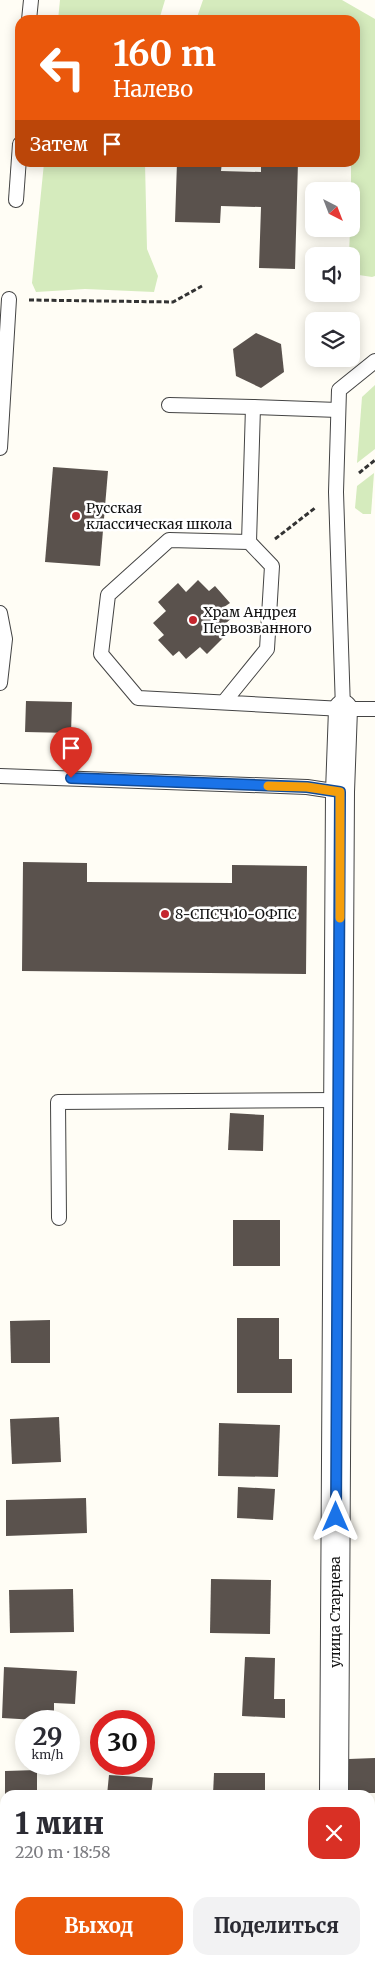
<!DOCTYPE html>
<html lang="ru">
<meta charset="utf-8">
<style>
body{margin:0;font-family:Merriweather,serif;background:#f2f2f3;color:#2b2b33;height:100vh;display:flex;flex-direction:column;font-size:19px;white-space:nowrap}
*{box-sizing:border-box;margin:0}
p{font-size:16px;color:#7c7c81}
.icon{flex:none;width:28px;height:28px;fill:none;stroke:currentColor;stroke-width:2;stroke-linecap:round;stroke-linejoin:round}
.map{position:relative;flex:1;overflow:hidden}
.panel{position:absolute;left:0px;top:1790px;width:375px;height:175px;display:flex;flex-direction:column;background:#fff;border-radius:15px 15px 0 0;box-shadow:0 2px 12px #0003}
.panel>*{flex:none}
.guide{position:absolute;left:15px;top:15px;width:345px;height:152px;border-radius:15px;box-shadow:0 2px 12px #0003;background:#ea580c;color:#fff;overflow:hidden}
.needle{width:32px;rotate:138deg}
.buttons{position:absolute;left:305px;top:182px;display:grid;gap:10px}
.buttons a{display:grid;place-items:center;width:55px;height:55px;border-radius:10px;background:#fff;box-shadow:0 2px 12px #0003;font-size:25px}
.speed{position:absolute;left:15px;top:1710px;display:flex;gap:10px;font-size:25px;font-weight:700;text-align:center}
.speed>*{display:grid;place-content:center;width:65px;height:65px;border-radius:50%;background:#fff;box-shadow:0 2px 12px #0003;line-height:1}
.speed small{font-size:12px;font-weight:400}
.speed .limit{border:8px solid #d22;background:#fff;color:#111}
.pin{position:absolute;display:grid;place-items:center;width:42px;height:42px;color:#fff;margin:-51px -21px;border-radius:50% 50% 50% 0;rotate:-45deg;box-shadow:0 0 5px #0007}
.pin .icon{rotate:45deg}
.me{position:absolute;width:55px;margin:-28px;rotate:0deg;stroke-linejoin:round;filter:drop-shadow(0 0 4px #0008)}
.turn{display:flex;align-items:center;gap:18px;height:105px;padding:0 15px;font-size:22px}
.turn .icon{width:65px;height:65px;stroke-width:2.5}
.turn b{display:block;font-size:35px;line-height:42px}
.then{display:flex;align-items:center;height:48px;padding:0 15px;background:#0003;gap:10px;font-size:19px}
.round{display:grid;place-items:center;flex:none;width:52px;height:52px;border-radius:15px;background:#f2f2f3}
.headline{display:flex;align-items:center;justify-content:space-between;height:85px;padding:0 15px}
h1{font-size:30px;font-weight:800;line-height:38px}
.primary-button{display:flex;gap:10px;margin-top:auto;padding:10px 15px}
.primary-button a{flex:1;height:58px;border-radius:15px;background:#ea580c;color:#fff;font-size:20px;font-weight:800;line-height:58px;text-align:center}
.primary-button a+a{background:#f2f2f3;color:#2b2b33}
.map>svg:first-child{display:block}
.green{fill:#d5ebbd}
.building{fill:#5a524d}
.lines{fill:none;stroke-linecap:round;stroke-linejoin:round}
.lane-casing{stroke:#444;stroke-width:16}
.street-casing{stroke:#444;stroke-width:30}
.secondary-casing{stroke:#333;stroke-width:30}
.path{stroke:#333;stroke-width:3;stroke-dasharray:5 2.5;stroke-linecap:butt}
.lane{stroke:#fff;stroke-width:14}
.street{stroke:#fff;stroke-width:28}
.secondary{stroke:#fff6b0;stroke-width:28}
.route-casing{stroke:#114b97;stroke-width:12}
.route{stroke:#1a73e8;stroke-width:9}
.slow{stroke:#f59e0b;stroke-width:9}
.poi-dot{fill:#c4262e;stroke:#fff;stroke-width:2}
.labels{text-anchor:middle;stroke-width:5;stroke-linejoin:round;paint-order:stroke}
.poi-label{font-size:14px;fill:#111;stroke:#fff;text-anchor:start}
.street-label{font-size:14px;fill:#111;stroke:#fff}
</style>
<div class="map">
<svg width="375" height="1965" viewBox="0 0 375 1965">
<rect width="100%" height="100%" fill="#fffdf5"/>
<!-- green -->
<g class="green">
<path d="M 60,0 L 165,0 L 159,20 L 58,20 Z"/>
<path d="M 203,0 L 342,0 L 375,19 L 375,276 L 372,277 L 359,275 L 351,264 L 351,256 L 349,256 L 350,229 L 351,229 L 351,163 L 355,162 L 355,20 L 196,20 Z"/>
<path d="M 44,163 L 145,163 L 147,249 L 158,276 L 154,292 L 85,289 L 36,292 L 32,283 Z"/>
<path d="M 375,385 L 375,449 L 357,463 L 362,397 Z"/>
<path d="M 374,473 L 371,514 L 363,514 L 355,508 L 357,486 Z"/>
<rect x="370" y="1834" width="5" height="44"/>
</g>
<!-- building -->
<g class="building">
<path d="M 177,162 L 222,162 L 221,171 L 261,172 L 261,162 L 298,162 L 295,269 L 259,268 L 261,207 L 221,206 L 220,223 L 175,222 Z"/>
<path d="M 256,333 L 281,344 L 284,372 L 261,388 L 236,376 L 233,349 Z"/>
<path d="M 53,467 L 108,471 L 100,566 L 45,562 Z"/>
<path d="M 198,580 L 209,591 L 215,586 L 230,603 L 224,607 L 233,617 L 219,629 L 225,636 L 207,654 L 200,647 L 186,659 L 179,651 L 173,656 L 158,640 L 164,635 L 153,623 L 166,611 L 158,602 L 178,583 L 186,592 Z"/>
<path d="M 26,701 L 72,702 L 71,733 L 25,732 Z"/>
<path d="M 23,862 L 87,863 L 87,882 L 232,883 L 232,865 L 307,866 L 306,974 L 22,971 Z"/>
<path d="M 230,1113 L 264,1115 L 263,1151 L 228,1150 Z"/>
<rect x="233" y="1220" width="47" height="46"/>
<path d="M 237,1318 L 279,1318 L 279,1359 L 292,1359 L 292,1393 L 237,1393 Z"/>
<path d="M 50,1320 L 50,1363 L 11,1363 L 10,1321 Z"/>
<path d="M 59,1417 L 61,1462 L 12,1464 L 10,1419 Z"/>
<path d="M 219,1423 L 280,1425 L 278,1477 L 218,1476 Z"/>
<path d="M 238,1487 L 275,1489 L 273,1520 L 237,1518 Z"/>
<path d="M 86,1498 L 87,1533 L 6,1536 L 6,1500 Z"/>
<path d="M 211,1579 L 271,1580 L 270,1634 L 210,1633 Z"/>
<path d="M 73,1589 L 74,1632 L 10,1633 L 9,1590 Z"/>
<path d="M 245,1657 L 275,1658 L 274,1699 L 285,1699 L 285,1718 L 242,1716 Z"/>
<path d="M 4,1667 L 77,1671 L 75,1704 L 54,1703 L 54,1721 L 2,1718 Z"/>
<path d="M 375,1758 L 375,1793 L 349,1793 L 349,1759 Z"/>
<path d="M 37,1770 L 37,1795 L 5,1795 L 5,1771 Z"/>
<path d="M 214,1773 L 265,1773 L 265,1795 L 213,1795 Z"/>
<path d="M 109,1775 L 153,1778 L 151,1795 L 107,1795 Z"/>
</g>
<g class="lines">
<!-- lane casing -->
<g class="lane-casing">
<g id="lane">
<path d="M 29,20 L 31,0"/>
<path d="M 16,200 L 20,144"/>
<path d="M 375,361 L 339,390 L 336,492 L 343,709 L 375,709"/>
<path d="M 169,405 L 253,407"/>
<path d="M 0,448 L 9,299"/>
<path d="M 249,542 L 253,407 L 338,410"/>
<path d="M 0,613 L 5,639 L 0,683"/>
<path d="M 224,702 L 267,649 L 272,566 L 249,542 L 169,540 L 108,595 L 101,654 L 138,698 L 343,709"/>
<path d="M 0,776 L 307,787 L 340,792"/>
<path d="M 59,1218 L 58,1102 L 339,1100"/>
</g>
</g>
<!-- street casing -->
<g class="street-casing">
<g id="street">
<path d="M 334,1795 L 340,792 L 343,709"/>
<path d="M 332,1960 L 332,1965"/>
</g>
</g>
<!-- secondary casing -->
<g class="secondary-casing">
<g id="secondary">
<path d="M 370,1899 L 375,1899"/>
<path d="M 0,1936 L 5,1936"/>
<path d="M 370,1950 L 375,1949"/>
</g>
</g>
<!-- path -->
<g class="path">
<path d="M 29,300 L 173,302 L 202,286"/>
<path d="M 359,473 L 375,460"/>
<path d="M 275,539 L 315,508"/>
<path d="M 0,1835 L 5,1835"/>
</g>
<!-- lane -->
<use href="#lane" class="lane"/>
<!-- street -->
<use href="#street" class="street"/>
<!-- secondary -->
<use href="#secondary" class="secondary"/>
</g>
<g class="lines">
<!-- route casing -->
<g class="route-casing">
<path id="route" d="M 71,778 L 307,787 L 340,792 L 336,1517"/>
</g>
<!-- route -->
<use href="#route" class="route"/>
<!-- slow -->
<path class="slow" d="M 268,786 L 307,787 L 340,792 L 340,918"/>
</g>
<!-- markers -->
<g class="poi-dot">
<circle cx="76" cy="516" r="5"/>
<circle cx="193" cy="620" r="5"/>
<circle cx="165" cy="914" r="5"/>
</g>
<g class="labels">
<!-- poi labels -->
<g class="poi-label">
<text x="86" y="513">Русская<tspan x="86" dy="16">классическая школа</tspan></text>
<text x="203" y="617">Храм Андрея<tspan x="203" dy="16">Первозванного</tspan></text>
<text x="175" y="919">8-СПСЧ 10-ОФПС</text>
</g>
<!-- street labels -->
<g class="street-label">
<text transform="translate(335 1612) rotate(-90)" y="5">улица Старцева</text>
</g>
</g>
</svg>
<div class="buttons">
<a><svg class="needle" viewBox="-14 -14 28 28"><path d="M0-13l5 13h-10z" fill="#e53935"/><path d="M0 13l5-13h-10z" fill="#7c7c81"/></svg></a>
<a><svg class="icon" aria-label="sound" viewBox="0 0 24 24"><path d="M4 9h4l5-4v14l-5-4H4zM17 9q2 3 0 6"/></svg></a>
<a><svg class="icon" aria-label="layers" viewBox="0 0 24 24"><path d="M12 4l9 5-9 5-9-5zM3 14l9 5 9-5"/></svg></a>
</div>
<div class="speed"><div>29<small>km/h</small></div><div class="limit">30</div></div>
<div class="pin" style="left:71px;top:778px;background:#d93025"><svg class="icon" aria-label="arrive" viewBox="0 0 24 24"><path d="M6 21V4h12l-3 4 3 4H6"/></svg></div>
<svg class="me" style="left:336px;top:1517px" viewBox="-20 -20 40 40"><path d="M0-17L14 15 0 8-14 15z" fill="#1a73e8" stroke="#fff" stroke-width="4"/></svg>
<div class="guide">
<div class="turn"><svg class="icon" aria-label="left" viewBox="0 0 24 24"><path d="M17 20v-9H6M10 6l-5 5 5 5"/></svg><div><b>160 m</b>Налево</div></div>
<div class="then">Затем<svg class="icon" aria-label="arrive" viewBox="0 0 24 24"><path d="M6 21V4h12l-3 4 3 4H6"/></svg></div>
</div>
<section class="panel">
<div class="headline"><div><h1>1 мин</h1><p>220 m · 18:58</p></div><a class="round" style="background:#d93025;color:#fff"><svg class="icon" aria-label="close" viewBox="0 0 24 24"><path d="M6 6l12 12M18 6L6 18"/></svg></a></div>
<div class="primary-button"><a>Выход</a><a>Поделиться</a></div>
</section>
</div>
